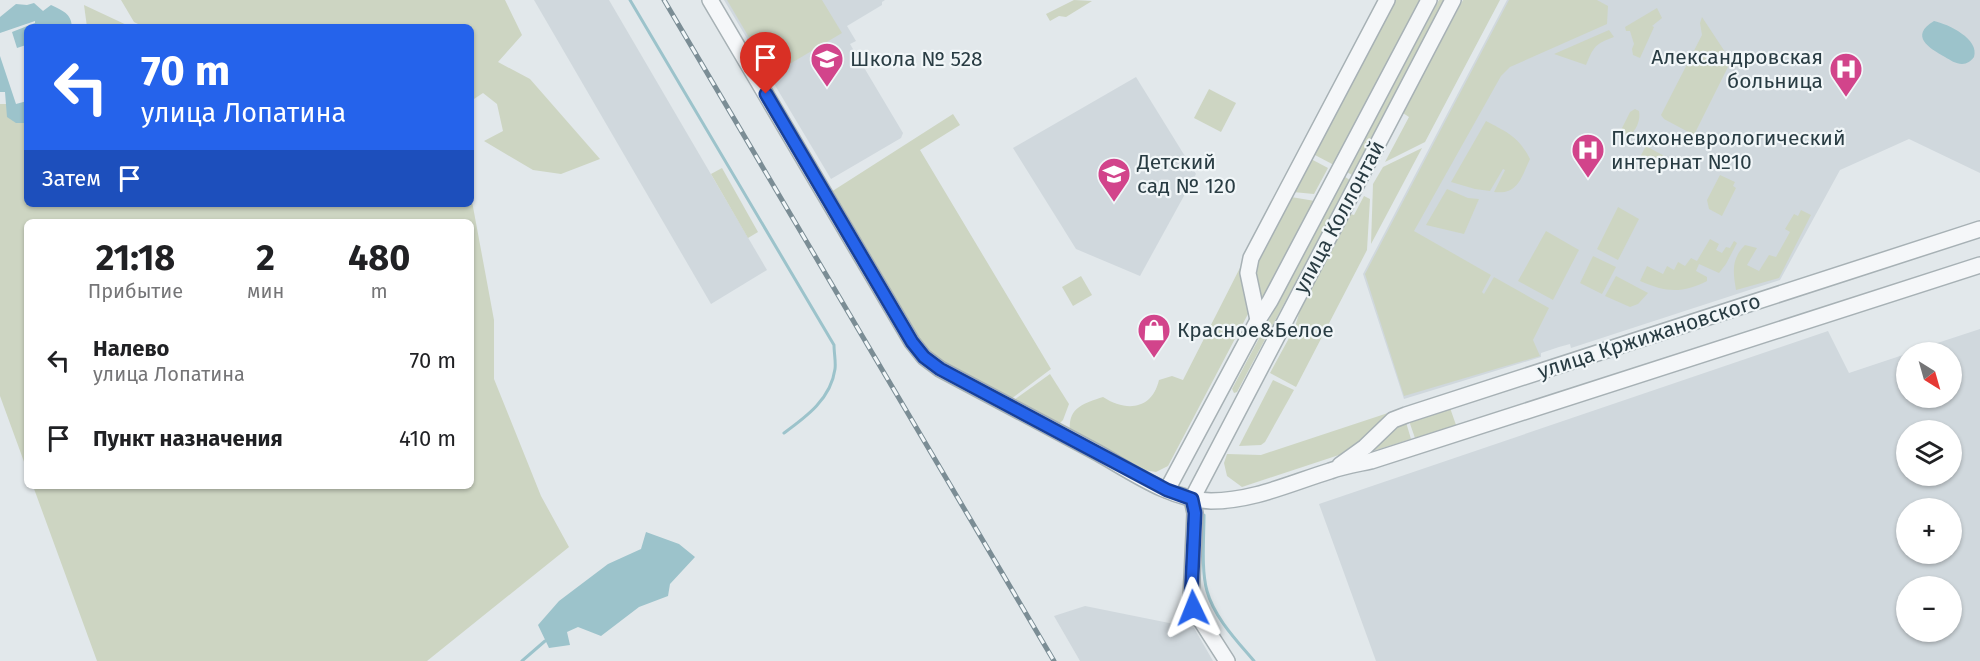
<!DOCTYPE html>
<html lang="ru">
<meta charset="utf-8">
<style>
body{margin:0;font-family:"Fira Sans",sans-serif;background:#f6f6f6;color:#202124;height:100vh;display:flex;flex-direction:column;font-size:22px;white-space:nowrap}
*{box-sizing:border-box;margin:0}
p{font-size:20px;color:#757577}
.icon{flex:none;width:33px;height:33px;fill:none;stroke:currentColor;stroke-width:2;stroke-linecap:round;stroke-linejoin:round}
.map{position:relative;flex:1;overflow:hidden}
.details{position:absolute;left:24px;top:219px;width:450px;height:270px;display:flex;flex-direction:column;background:#fff;border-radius:9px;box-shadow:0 2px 4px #0004}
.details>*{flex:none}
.banner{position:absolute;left:24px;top:24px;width:450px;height:183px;border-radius:9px;box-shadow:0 2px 4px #0004;background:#2563eb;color:#fff;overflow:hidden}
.needle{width:39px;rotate:143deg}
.fabs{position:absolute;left:1896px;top:342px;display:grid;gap:12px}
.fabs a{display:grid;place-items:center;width:66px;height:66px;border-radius:50%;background:#fff;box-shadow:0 2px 4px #0004;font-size:30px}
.pin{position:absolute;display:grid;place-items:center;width:51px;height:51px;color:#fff;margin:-62px -26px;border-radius:50% 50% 50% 0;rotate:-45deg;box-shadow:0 0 6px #0007}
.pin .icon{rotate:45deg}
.me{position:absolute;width:66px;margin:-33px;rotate:358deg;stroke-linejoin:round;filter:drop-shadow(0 0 4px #0008)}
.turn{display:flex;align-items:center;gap:21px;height:126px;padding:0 18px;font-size:27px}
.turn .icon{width:78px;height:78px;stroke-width:2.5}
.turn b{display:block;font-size:42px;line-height:51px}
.then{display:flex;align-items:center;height:57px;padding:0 18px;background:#0003;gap:12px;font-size:22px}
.eta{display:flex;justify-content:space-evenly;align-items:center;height:102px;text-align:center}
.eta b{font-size:36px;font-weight:700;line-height:42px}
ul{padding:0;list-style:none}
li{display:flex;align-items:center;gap:18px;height:78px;padding:0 18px}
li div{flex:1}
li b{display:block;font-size:22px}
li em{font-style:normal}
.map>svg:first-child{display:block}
.built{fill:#d0d8dd;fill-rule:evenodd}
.green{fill:#cdd5c2}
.water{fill:#9cc3cb}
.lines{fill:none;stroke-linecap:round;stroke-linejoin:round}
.stream{stroke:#9cc3cb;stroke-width:3}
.minor-casing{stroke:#a7b1b5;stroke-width:18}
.minor{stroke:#f5f7f9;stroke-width:15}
.rail-casing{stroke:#7b8d95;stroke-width:5}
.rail{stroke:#f1f6f8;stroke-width:3;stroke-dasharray:9;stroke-linecap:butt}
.route-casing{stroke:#184099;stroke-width:15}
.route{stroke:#2563eb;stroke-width:10}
.labels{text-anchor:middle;stroke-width:4.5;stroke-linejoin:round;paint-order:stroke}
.poi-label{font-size:21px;fill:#293c43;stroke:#f1f6f8;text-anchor:start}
.street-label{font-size:21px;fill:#293c43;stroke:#f1f6f8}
</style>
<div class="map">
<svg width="1980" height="661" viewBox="0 0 1980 661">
<rect width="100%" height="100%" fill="#e2e8eb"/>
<!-- built -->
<g class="built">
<path d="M 534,0 L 609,0 L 767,270 L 711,304 Z"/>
<path d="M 724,0 L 885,0 L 882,2 L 882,5 L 847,26 L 856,41 L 850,44 L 903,133 L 901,138 L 831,179 Z"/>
<path d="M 1507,0 L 1980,0 L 1980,173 L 1909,139 L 1840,170 L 1780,280 L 1571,348 L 1570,344 L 1559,347 L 1541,353 L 1541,357 L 1404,399 L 1363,274 Z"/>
<path d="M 1136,77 L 1196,174 L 1140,276 L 1076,249 L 1013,148 Z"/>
<path d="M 1980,329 L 1980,661 L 1376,661 L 1319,504 L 1828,331 L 1849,373 L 1906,354 L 1906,398 L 1952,398 L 1952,352 L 1910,352 ZM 1952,430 L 1952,476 L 1906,476 L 1906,430 ZM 1952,508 L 1952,554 L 1906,554 L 1906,508 ZM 1952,586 L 1952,632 L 1906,632 L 1906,586 Z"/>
<path d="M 1085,606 L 1194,628 L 1213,661 L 1080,661 L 1054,616 Z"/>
</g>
<!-- green -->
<g class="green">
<path d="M 121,0 L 505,0 L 522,35 L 498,62 L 530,79 L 600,159 L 561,174 L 533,170 L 484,141 L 503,131 L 497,104 L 483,93 L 471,101 L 471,27 L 144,27 L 134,22 Z"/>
<path d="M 727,0 L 822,0 L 842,33 L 771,75 Z"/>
<path d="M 1074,0 L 1092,1 L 1066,17 L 1059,16 L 1050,21 L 1046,14 Z"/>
<path d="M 1395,0 L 1421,0 L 1334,165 L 1313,154 Z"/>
<path d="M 1439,0 L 1445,0 L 1352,175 L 1347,172 Z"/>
<path d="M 1463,0 L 1500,0 L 1425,142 L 1385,162 L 1409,117 L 1403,113 Z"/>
<path d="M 1509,0 L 1597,0 L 1608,6 L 1607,24 L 1510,67 L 1501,76 L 1414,231 L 1491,275 L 1482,292 L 1484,294 L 1494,277 L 1549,308 L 1533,340 L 1540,356 L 1404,396 L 1365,274 Z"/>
<path d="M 84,5 L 131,27 L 87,27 Z"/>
<path d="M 1657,8 L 1662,18 L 1652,26 L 1654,27 L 1640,58 L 1633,55 L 1632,49 L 1634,44 L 1630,31 L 1626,31 L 1625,27 Z"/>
<path d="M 1702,17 L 1731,61 L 1694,135 L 1664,119 L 1661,115 L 1702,35 L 1700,23 Z"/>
<path d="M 1609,30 L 1614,37 C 1595,44 1594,46 1586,65 L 1554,54 Z"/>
<path d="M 1209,89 L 1236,103 L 1221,132 L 1194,118 Z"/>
<path d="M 0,104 L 27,104 L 27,204 L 471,204 L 471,196 L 494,320 L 494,379 L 541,496 L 569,547 L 427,661 L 97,661 L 33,486 L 471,486 L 471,222 L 27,222 L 27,470 L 0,396 Z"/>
<path d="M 1635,109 L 1639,111 C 1641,120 1636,131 1628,137 L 1623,135 L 1621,130 L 1630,112 Z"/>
<path d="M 953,114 L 960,125 L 920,150 L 1051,369 L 1011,399 L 935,359 L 925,349 L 831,192 Z"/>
<path d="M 1486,121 C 1507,132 1519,137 1530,159 C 1521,178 1518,195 1494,192 L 1505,170 L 1503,169 L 1490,191 L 1475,189 L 1451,182 Z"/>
<path d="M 1646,146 L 1666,157 L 1663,164 L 1657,166 L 1640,157 Z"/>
<path d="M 1422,148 L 1371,244 L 1373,184 L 1383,167 Z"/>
<path d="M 1311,159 L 1328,168 L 1314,194 L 1293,192 Z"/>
<path d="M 722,168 L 758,232 L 748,238 L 711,174 Z"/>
<path d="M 1720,175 L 1735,182 L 1733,186 L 1736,188 L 1722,216 L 1709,209 L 1707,200 Z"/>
<path d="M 1345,177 L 1350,180 L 1237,392 L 1234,393 L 1232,389 Z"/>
<path d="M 1447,189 L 1468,198 L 1479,199 L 1464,234 L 1426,225 Z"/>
<path d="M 1364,196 L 1370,199 L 1367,250 L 1296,387 L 1270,373 L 1295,327 L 1302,303 L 1350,214 L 1354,215 Z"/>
<path d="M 1291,197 L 1315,201 L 1264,296 L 1261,298 L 1254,279 L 1255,266 Z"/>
<path d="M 1618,207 L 1639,219 L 1618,260 L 1597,249 Z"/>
<path d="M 1801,210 L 1811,215 L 1779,278 L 1736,290 C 1733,272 1731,259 1745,245 L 1757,248 L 1747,265 L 1759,271 L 1769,255 L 1776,257 L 1790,232 L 1785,229 L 1794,214 L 1798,216 Z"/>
<path d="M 1546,231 L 1579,250 L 1553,300 L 1518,281 Z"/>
<path d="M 1710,239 L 1719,244 L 1716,250 L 1722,253 L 1726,247 L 1730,248 L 1734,241 L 1737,243 L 1726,264 L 1719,273 L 1699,264 L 1696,271 L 1707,277 L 1707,281 C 1682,294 1665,292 1640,281 L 1647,266 L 1663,274 L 1667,266 L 1674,270 L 1678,262 L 1685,266 L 1691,258 L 1697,261 Z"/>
<path d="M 1246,256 L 1248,314 L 1168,466 L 1156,472 L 1144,470 L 1070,430 C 1068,407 1085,403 1103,397 C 1126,412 1152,410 1159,380 L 1172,376 L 1183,380 Z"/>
<path d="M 1593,256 L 1616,267 L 1602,294 L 1580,283 Z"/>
<path d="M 1081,276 L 1092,295 L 1073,306 L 1062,287 Z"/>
<path d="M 1616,276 L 1648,293 L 1638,304 L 1630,307 L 1605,296 Z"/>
<path d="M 1050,374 L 1069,404 L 1063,420 L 1059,424 L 1014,400 Z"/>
<path d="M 1273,380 L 1294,390 L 1265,442 L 1261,445 L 1239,446 Z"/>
<path d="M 1449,405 L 1456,425 L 1415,438 L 1408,418 Z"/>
<path d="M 1394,411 L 1361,443 L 1342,454 L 1242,487 L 1227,476 L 1224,463 L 1227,454 L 1261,455 Z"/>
<path d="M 1405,419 L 1411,439 L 1373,451 L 1371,449 Z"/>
</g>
<!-- water -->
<g class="water">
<path d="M 34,3 L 43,11 L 51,5 C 63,11 71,13 72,27 L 27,27 L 27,46 L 26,45 L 17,48 L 12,32 L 35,23 L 35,21 L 0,33 L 0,17 L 16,4 L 27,5 Z"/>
<path d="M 1934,21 C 1948,24 1980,39 1974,57 C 1971,61 1967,64 1962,64 C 1956,64 1950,60 1945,57 C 1929,48 1909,36 1934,21 Z"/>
<path d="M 0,56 L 16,104 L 27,101 L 25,123 L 16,123 L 7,117 L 5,92 L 0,92 Z"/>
<path d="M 646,532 L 679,544 L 695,557 L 670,584 L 668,596 L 639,607 L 601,636 L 578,627 L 567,632 L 570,645 L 549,648 L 538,625 L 559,601 L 608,564 L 641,549 Z"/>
</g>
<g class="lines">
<!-- stream -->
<g class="stream">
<path d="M 630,0 L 834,345 C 834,353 836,362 835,369 C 831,399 806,417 784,433"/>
<path d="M 1204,515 C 1204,538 1201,570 1207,591 C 1214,617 1237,641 1254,661"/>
<path d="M 522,661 L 545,641"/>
</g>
<!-- minor casing -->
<g class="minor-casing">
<g id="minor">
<path d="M 710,0 L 912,342 L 924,357 L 940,369 C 993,397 1045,425 1098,453 C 1132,472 1171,500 1211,501 C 1253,501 1291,483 1330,471 C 1343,466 1357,464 1371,461 L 1980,265"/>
<path d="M 1258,320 L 1248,273 L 1251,258 L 1387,0"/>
<path d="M 1340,465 L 1365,447 L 1393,420 L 1406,415 L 1980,229"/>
<path d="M 1167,490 L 1258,320 L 1270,301 L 1429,0"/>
<path d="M 1192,499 L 1453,0"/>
<path d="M 1192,499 L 1195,513 L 1191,599 L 1193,608 L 1227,661"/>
</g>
</g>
<!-- minor -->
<use href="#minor" class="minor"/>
<!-- rail casing -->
<g class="rail-casing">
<path id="rail" d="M 664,0 L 1054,661"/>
</g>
<!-- rail -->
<use href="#rail" class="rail"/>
</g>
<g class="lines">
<!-- route casing -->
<g class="route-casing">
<path id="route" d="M 766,94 L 912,342 L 924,357 L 940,369 L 1167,490 L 1192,499 L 1195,513 L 1191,599 L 1193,608"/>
</g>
<!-- route -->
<use href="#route" class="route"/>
</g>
<!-- icons -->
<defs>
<g id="school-pin" transform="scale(1.725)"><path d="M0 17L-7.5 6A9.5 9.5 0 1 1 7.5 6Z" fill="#d2448b" stroke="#f1f6f8"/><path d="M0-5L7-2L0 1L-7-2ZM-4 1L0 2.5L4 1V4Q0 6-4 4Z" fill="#fff"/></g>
<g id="hospital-pin" transform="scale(1.725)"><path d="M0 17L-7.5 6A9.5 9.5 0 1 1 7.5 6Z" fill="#d2448b" stroke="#f1f6f8"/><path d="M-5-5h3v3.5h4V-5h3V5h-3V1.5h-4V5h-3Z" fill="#fff"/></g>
<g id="shop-pin" transform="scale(1.725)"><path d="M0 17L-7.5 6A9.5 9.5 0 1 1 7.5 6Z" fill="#d2448b" stroke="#f1f6f8"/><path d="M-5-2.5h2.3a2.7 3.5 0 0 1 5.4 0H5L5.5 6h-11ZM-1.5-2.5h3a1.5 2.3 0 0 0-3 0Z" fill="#fff"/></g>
</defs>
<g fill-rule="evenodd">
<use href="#school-pin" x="827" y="59"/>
<use href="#hospital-pin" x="1846" y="69"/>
<use href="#hospital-pin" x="1588" y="150"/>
<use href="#school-pin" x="1114" y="174"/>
<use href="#shop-pin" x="1154" y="330"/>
</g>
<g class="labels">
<!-- poi labels -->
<g class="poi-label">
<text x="1823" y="64" text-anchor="end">Александровская<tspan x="1823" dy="24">больница</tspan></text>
<text x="850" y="66">Школа № 528</text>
<text x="1611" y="145">Психоневрологический<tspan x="1611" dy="24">интернат №10</tspan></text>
<text x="1137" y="169">Детский<tspan x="1137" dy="24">сад № 120</tspan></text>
<text x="1177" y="337">Красное&amp;Белое</text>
</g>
<!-- street labels -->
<g class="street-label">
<text transform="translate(1339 217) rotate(-62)" y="7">улица Коллонтай</text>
<text transform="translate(1649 336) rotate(-18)" y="7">улица Кржижановского</text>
</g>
</g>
</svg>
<div class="fabs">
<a><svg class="needle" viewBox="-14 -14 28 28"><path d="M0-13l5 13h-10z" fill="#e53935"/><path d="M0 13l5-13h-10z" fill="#757577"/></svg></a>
<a><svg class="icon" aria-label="layers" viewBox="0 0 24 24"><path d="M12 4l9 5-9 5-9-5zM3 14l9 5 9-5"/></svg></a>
<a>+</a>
<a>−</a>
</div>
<div class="pin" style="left:766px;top:94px;background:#d93025"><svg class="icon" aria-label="arrive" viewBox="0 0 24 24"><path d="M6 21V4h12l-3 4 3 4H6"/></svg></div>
<svg class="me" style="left:1193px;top:608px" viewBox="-20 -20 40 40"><path d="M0-17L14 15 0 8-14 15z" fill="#2563eb" stroke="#fff" stroke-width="4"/></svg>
<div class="banner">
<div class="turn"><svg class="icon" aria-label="left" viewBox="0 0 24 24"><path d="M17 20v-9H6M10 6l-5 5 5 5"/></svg><div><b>70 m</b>улица Лопатина</div></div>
<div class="then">Затем<svg class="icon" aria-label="arrive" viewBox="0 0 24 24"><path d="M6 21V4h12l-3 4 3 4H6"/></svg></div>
</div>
<section class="details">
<div class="eta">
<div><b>21:18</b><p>Прибытие</p></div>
<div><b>2</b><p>мин</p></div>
<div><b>480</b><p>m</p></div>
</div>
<ul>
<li><svg class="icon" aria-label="left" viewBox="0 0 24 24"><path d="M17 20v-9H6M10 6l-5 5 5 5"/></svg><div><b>Налево</b><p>улица Лопатина</p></div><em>70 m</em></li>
<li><svg class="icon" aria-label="arrive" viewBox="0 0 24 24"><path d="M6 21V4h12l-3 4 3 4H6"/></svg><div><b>Пункт назначения</b></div><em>410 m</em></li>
</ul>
</section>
</div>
